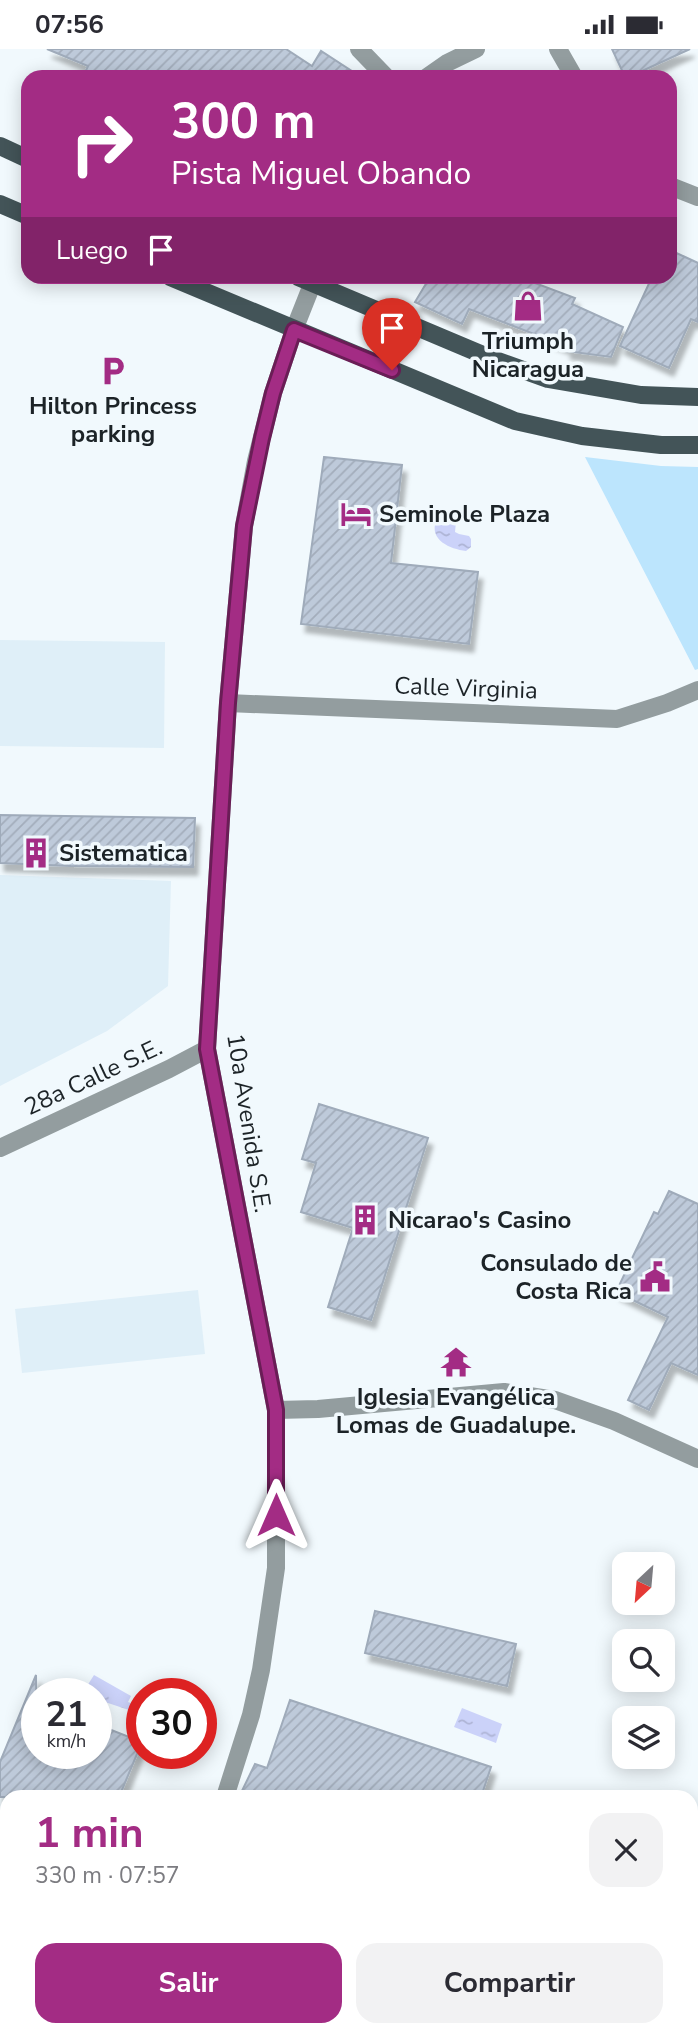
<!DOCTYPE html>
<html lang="es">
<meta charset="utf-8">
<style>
body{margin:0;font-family:"Nunito Sans",sans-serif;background:#f2f2f3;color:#2b2b33;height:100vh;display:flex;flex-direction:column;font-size:26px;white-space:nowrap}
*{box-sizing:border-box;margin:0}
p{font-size:23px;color:#7c7c81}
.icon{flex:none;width:38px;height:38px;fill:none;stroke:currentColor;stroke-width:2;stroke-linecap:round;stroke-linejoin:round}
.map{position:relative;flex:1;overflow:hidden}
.drawer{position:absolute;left:0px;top:1741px;width:698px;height:247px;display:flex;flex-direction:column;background:#fff;border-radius:21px 21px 0 0;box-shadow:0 4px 18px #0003}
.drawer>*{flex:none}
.hud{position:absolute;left:21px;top:21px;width:656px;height:214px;border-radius:21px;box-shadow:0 4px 18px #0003;background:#a32c84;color:#fff;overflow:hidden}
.needle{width:46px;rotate:206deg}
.fabs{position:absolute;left:612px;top:1503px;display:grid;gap:14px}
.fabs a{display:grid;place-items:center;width:63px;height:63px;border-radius:14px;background:#fff;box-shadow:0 4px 18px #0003;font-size:35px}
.speed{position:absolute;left:21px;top:1629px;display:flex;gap:14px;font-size:35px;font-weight:700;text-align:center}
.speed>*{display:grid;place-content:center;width:91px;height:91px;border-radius:50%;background:#fff;box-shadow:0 4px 18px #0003;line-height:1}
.speed small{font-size:18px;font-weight:400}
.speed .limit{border:10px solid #d22;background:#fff;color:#111}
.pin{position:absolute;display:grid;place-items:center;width:60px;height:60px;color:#fff;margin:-72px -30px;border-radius:50% 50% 50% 0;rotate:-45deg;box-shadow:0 0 7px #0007}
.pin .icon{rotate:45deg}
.me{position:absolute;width:77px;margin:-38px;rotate:0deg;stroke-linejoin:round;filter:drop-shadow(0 0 5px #0008)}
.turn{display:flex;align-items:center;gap:24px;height:147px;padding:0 35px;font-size:32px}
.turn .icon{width:91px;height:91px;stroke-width:2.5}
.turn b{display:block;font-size:49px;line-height:60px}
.then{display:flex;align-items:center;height:66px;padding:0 35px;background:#0003;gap:14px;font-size:26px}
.round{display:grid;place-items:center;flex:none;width:74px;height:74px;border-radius:21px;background:#f2f2f3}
.headline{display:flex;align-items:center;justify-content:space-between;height:119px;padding:0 35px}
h1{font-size:42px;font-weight:700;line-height:52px;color:#a32c84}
.button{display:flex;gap:14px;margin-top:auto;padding:14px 35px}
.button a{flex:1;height:80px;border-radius:21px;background:#a32c84;color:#fff;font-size:28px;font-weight:700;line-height:80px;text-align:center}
.button a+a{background:#f2f2f3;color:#2b2b33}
.status{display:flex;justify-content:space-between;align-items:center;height:49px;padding:0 35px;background:#fff;direction:ltr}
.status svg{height:19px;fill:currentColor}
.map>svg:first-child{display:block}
.built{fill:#dfeff8}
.grass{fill:#bce5fd}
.water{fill:url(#water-ripples)}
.building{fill:url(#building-hatch);stroke:#9fabba;stroke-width:2;filter:url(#shadow)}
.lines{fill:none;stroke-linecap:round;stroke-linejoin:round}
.minor{stroke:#939d9f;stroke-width:18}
.major{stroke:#435458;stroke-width:18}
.route-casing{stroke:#6a1d56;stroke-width:18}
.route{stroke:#a32c84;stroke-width:12}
.labels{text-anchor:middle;stroke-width:7;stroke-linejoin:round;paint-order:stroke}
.poi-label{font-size:24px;font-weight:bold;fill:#1c2327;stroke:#f1f9fd}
.street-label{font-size:24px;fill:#1c2327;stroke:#f1f9fd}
</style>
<div class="status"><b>07:56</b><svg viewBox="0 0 49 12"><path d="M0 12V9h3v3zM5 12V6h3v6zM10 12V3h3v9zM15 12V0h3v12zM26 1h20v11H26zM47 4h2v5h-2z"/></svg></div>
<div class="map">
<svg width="698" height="1987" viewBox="0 0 698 1987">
<defs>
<pattern id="water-ripples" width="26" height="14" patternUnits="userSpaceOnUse" patternTransform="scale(1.75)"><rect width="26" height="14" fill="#cbd2f9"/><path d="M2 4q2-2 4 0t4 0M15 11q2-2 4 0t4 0" fill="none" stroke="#aeb4d5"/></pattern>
<pattern id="building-hatch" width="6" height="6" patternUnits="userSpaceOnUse" patternTransform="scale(1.75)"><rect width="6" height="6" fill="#becada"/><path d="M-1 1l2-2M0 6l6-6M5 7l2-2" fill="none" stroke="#a3adbb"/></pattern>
<filter id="shadow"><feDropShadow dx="4.5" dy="8" stdDeviation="2" flood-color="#0004"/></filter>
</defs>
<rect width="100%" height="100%" fill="#f1f9fd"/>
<!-- built -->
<g class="built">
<path d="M 0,591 L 165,593 L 164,699 L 0,697 Z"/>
<path d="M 0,826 L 171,832 L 168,937 L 107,982 L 0,1037 Z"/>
<path d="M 198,1241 L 205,1305 L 22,1324 L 15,1260 Z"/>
</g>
<!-- grass -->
<path class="grass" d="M 585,408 L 661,417 L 698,418 L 698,620 L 695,621 Z"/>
<!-- water -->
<g class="water">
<path d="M 448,466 L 456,473 L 455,483 L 459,485 L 469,487 L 471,490 L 471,498 L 466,502 C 450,500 429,491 436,472 Z"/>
<path d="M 94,1626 L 131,1647 L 128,1653 L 136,1656 L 132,1662 L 96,1650 L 96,1645 L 82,1645 Z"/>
<path d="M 462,1659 L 502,1675 L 496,1694 L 454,1678 Z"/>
</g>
<!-- building -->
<g class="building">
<path d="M 47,0 L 286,0 L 312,17 L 321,2 L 361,28 L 83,28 L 88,17 Z"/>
<path d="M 612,0 L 690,0 L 629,28 L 625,28 Z"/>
<path d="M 670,201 L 698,214 L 698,273 L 691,270 L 669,319 L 620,297 L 652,228 L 670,228 Z"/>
<path d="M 430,228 L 519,228 L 575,249 L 572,255 L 623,278 L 611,308 L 566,302 L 568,298 L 469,260 L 462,275 L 415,253 Z"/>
<path d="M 324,408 L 402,416 L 391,514 L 478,523 L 469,595 L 301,575 Z"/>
<path d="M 0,766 L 195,769 L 193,818 L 71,817 L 0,814 Z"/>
<path d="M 319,1055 L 428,1089 L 371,1271 L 328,1258 L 353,1179 L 301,1163 L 316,1114 L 302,1110 Z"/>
<path d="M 669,1142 L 698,1155 L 698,1326 L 671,1314 L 649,1361 L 628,1351 L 668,1268 L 616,1243 L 654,1163 L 658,1165 Z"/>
<path d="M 375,1562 L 516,1595 L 507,1637 L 365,1604 Z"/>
<path d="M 36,1626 L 37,1704 L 96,1704 L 96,1675 L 142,1693 L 119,1748 L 0,1748 L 0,1713 Z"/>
<path d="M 290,1651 L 491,1718 L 481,1748 L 239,1748 L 255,1715 L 267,1719 Z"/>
</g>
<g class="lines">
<!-- minor -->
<g class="minor">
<path d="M 359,0 L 386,28"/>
<path d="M 558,0 L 574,28"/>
<path d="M 427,28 L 447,14 L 476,0"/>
<path d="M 670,137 L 698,148"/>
<path d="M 228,654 L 617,670 L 667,654 L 698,641"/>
<path d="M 0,1099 L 169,1020 L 207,1000"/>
<path d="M 276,1361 L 318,1360 L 504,1343 L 555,1351 L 614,1372 L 698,1410"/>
<path d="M 225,1748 L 251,1666 L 261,1621 L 276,1519 L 276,1361 L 207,1000 L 228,654 L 244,477 L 256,412 L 273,344 L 294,281 L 315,228"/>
<path d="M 0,1820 L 7,1823"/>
<path d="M 353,1981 L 366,1987"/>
</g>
<!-- major -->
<g class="major">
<path d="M 0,97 L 28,110"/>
<path d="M 0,155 L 28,167"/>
<path d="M 170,228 L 515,372 L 582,387 L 661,396 L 698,396"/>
<path d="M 298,228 L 495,311 L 548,330 L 641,346 L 698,348"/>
</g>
</g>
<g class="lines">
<!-- route casing -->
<g class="route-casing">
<path id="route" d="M 276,1466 L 276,1361 L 207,1000 L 228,654 L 244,477 L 262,389 L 273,344 L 294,281 L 392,321"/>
</g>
<!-- route -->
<use href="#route" class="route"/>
</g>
<!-- icons -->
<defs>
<g id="shop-bare" transform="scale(2.415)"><path d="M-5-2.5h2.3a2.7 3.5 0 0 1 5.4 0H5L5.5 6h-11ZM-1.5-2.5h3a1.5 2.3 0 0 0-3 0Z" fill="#a32c84" stroke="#f1f9fd" stroke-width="2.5" paint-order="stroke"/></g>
<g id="parking-bare" transform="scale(2.415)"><path d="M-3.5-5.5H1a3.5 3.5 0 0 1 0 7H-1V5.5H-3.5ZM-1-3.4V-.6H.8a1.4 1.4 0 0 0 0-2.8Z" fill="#a32c84" stroke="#f1f9fd" stroke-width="2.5" paint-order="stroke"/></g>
<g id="hotel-bare" transform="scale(2.415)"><path d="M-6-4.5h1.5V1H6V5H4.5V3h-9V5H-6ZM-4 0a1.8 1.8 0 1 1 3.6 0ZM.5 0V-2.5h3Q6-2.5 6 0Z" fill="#a32c84" stroke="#f1f9fd" stroke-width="2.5" paint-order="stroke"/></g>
<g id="building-bare" transform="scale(2.415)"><path d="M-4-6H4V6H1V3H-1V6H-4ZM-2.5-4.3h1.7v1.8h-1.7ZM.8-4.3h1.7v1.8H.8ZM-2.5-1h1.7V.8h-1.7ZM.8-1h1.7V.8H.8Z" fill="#a32c84" stroke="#f1f9fd" stroke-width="2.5" paint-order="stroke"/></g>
<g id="civic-bare" transform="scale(2.415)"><path d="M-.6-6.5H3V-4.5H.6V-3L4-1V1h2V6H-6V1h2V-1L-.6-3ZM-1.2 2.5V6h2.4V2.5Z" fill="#a32c84" stroke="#f1f9fd" stroke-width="2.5" paint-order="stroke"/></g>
<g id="temple-bare" transform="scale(2.415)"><path d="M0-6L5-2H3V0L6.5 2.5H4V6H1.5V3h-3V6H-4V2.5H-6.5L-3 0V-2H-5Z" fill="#a32c84" stroke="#f1f9fd" stroke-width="2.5" paint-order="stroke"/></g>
</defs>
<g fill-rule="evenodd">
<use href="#shop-bare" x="528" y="257"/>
<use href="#parking-bare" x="113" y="322"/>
<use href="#hotel-bare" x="356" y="465"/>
<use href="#building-bare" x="36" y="804"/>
<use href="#building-bare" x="365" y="1171"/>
<use href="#civic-bare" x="655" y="1228"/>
<use href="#temple-bare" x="456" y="1313"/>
</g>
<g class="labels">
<!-- poi labels -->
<g class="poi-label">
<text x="528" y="300">Triumph<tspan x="528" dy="28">Nicaragua</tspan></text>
<text x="113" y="365">Hilton Princess<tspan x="113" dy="28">parking</tspan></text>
<text x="379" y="473" text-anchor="start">Seminole Plaza</text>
<text x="59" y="812" text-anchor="start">Sistematica</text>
<text x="388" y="1179" text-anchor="start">Nicarao's Casino</text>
<text x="632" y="1222" text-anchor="end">Consulado de<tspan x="632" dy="28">Costa Rica</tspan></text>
<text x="456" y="1356">Iglesia Evangélica<tspan x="456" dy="28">Lomas de Guadalupe.</tspan></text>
</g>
<!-- street labels -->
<g class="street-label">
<text transform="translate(466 639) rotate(2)" y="8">Calle Virginia</text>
<text transform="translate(93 1028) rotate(-25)" y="8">28a Calle S.E.</text>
<text transform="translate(249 1074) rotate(81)" y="8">10a Avenida S.E.</text>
</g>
</g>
</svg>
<div class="fabs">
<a><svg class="needle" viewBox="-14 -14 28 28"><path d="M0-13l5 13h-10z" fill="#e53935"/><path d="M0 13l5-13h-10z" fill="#7c7c81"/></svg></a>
<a><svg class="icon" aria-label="search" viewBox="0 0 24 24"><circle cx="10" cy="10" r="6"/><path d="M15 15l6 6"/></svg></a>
<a><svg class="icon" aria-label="layers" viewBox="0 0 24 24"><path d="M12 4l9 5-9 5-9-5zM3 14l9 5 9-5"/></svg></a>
</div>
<div class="speed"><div>21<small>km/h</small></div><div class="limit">30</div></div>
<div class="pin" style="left:392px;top:321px;background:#d93025"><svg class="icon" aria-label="arrive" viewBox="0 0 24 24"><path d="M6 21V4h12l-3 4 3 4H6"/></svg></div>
<svg class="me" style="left:276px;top:1466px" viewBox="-20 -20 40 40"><path d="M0-17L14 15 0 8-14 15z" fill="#a32c84" stroke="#fff" stroke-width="4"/></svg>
<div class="hud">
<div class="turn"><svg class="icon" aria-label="right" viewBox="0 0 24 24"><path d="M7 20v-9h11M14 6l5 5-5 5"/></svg><div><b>300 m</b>Pista Miguel Obando</div></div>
<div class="then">Luego<svg class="icon" aria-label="arrive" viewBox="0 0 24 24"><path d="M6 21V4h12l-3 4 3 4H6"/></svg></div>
</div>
<section class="drawer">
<div class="headline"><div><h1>1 min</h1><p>330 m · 07:57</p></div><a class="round"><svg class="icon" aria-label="close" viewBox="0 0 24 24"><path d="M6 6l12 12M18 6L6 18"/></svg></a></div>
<div class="button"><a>Salir</a><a>Compartir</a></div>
</section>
</div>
